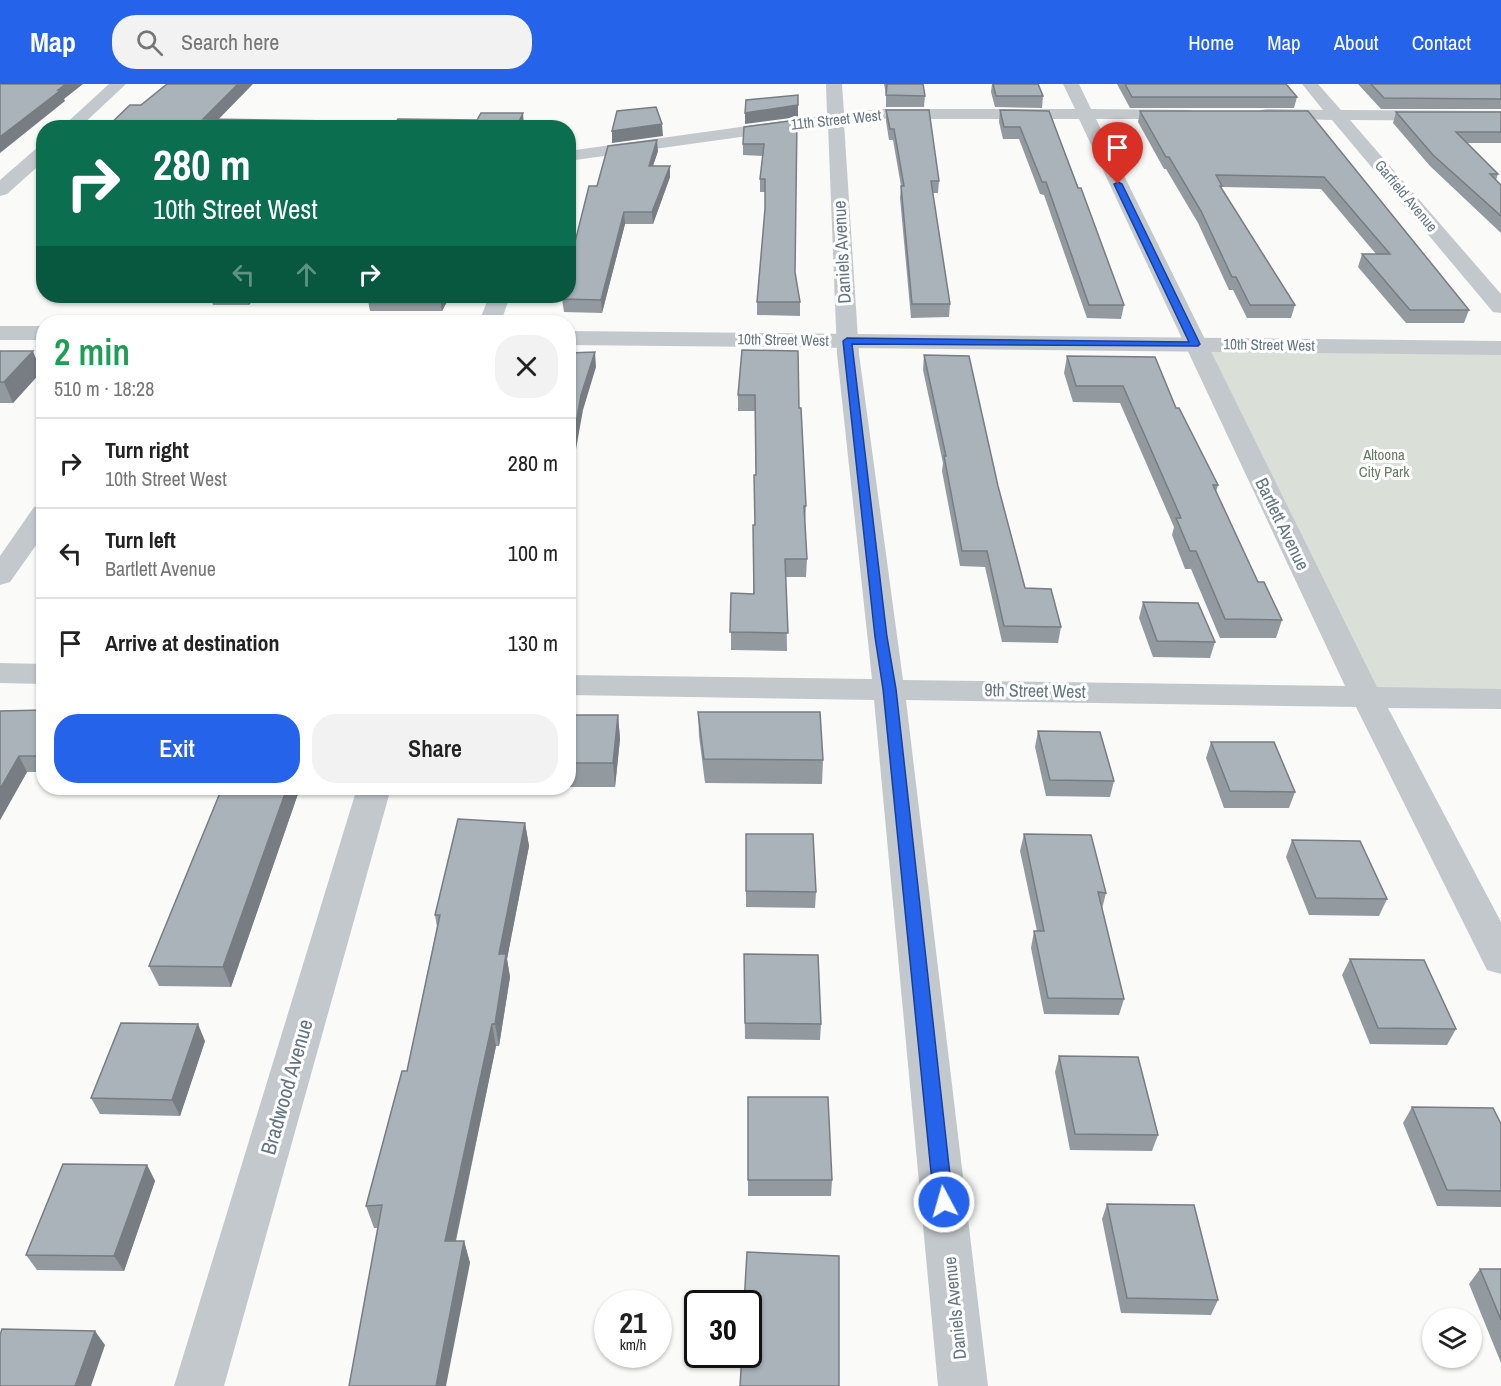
<!DOCTYPE html>
<meta charset="utf-8">
<style>
body{margin:0;font-family:"Archivo Narrow",sans-serif;background:#f2f2f2;color:#222;height:100vh;display:flex;flex-direction:column;font-size:22px;white-space:nowrap}
*{box-sizing:border-box;margin:0}
p{font-size:20px;color:#767676}
.icon{flex:none;width:33px;height:33px;fill:none;stroke:currentColor;stroke-width:2;stroke-linecap:round;stroke-linejoin:round}
.map{position:relative;flex:1;overflow:hidden}
.details{position:absolute;left:36px;top:231px;width:540px;height:480px;display:flex;flex-direction:column;background:#fff;border-radius:24px;box-shadow:0 2px 4px #0004}
.details>*{flex:none}
.guide{position:absolute;left:36px;top:36px;width:540px;height:183px;border-radius:24px;box-shadow:0 2px 4px #0004;background:#0b6e4f;color:#fff;overflow:hidden}
.fabs{position:absolute;left:1422px;top:1224px;display:grid;gap:12px}
.fabs a{display:grid;place-items:center;width:60px;height:60px;border-radius:50%;background:#fff;box-shadow:0 2px 4px #0004;font-size:30px}
.speed{position:absolute;left:594px;top:1206px;display:flex;gap:12px;font-size:30px;font-weight:700;text-align:center}
.speed>*{display:grid;place-content:center;width:78px;height:78px;border-radius:50%;background:#fff;box-shadow:0 2px 4px #0004;line-height:1}
.speed small{font-size:15px;font-weight:400}
.speed .limit{border:3px solid #111;border-radius:9px;background:#fff;color:#111}
.pin{position:absolute;display:grid;place-items:center;width:51px;height:51px;color:#fff;margin:-62px -26px;border-radius:50% 50% 50% 0;rotate:-45deg;box-shadow:0 0 6px #0007}
.pin .icon{rotate:45deg}
.me{position:absolute;width:66px;margin:-33px;rotate:354deg;stroke-linejoin:round;filter:drop-shadow(0 0 4px #0008)}
.turn{display:flex;align-items:center;gap:21px;height:126px;padding:0 18px;font-size:27px}
.turn .icon{width:78px;height:78px;stroke-width:2.5}
.turn b{display:block;font-size:42px;line-height:51px}
.lanes{display:flex;align-items:center;height:57px;padding:0 18px;background:#0003;justify-content:center;gap:30px;direction:ltr}
.lanes .off{opacity:.35}
.round{display:grid;place-items:center;flex:none;width:63px;height:63px;border-radius:24px;background:#f2f2f2}
.head{display:flex;align-items:center;justify-content:space-between;height:102px;padding:0 18px}
h1{font-size:36px;font-weight:600;line-height:45px;color:#1e9e55}
.action{display:flex;gap:12px;margin-top:auto;padding:12px 18px}
.action a{flex:1;height:69px;border-radius:24px;background:#2563eb;color:#fff;font-size:24px;font-weight:600;line-height:69px;text-align:center}
.action a+a{background:#f2f2f2;color:#222}
ul{padding:0;list-style:none}
li{display:flex;align-items:center;gap:18px;height:90px;padding:0 18px;border-top:2px solid #e0e0e0}
li div{flex:1}
li b{display:block;font-size:22px}
li em{font-style:normal}
header{display:flex;align-items:center;gap:36px;box-sizing:border-box;height:84px;padding:0 30px;background:#2563eb;color:#fff}
header strong{font-size:28px}
nav{display:flex;gap:33px;margin-inline-start:auto;font-size:21px}
.search{width:420px;height:54px;background:#f2f2f2;display:flex;align-items:center;gap:15px;box-sizing:border-box;padding:0 21px;border-radius:24px;color:#767676;font-size:22px}
.map>svg:first-child{display:block}
.green{fill:#dadfd7}
.lines{fill:none;stroke-linecap:round;stroke-linejoin:round}
.minor{fill:#c3c8cc;fill-rule:evenodd}
.tertiary{fill:#c3c8cc;fill-rule:evenodd}
.wall{fill:#929a9f}
.shaded-wall{fill:#777d82}
.building{fill:#aab3b9;stroke:#777d82;stroke-width:1.5}
.route{fill:#2563eb;stroke:#184099;stroke-width:1.5}
.labels{text-anchor:middle;stroke-width:6;stroke-linejoin:round;paint-order:stroke}
.far-street-label{font-size:15px;fill:#657683;stroke:#fff}
.far-park-label{font-size:15px;fill:#687a64;stroke:#fff}
.street-label{font-size:18px;fill:#657683;stroke:#fff}
.near-street-label{font-size:21px;fill:#657683;stroke:#fff}
</style>
<header>
<strong>Map</strong>
<div class="search"><svg class="icon" aria-label="search" viewBox="0 0 24 24"><circle cx="10" cy="10" r="6"/><path d="M15 15l6 6"/></svg>Search here</div>
<nav><a>Home</a><a>Map</a><a>About</a><a>Contact</a></nav>
</header>
<div class="map">
<svg width="1501" height="1302" viewBox="0 0 1501 1302">
<rect width="100%" height="100%" fill="#fafaf8"/>
<!-- green -->
<path class="green" d="M 1195,260 L 1501,264 L 1501,615 L 1366,612 Z"/>
<g class="lines">
<!-- minor -->
<g class="minor">
<path d="M 109,0 L 126,0 L 79,44 L 61,44 Z"/>
<path d="M 826,0 L 842,0 L 844,29 L 881,25 L 1075,25 L 1063,0 L 1079,0 L 1091,25 L 1191,26 L 1193,30 L 1191,34 L 1185,35 L 1096,35 L 1377,603 L 1501,605 L 1501,625 L 1388,624 L 1501,838 L 1501,890 L 1487,886 L 1356,623 L 906,616 L 988,1302 L 938,1302 L 874,616 L 568,611 L 568,591 L 872,595 L 837,270 L 828,41 L 568,77 L 568,67 L 827,31 ZM 881,35 L 1079,35 L 1345,602 L 903,596 L 859,270 L 844,39 Z"/>
<path d="M 1302,0 L 1318,0 L 1341,26 L 1501,27 L 1501,37 L 1350,36 L 1501,210 L 1501,229 L 1493,228 L 1332,36 L 1261,34 L 1259,30 L 1261,26 L 1267,25 L 1323,26 Z"/>
<path d="M 44,62 L 44,77 L 7,110 L 0,112 L 0,96 L 38,63 Z"/>
<path d="M 489,212 L 510,212 L 501,238 L 479,238 Z"/>
<path d="M 44,421 L 44,450 L 10,498 L 0,501 L 0,472 L 34,423 Z"/>
<path d="M 0,579 L 44,580 L 44,600 L 0,599 Z"/>
<path d="M 357,704 L 391,704 L 224,1302 L 174,1302 Z"/>
</g>
<!-- tertiary -->
<g class="tertiary">
<rect x="0" y="242" width="44" height="14"/>
<path d="M 568,247 L 1501,257 L 1501,271 L 568,261 Z"/>
</g>
</g>
<!-- wall -->
<g class="wall">
<path d="M 884,0 L 923,0 L 925,12 L 924,23 L 886,23 L 886,10 Z"/>
<path d="M 992,0 L 1038,0 L 1043,12 L 1042,24 L 995,23 L 991,8 Z"/>
<path d="M 1117,0 L 1286,0 L 1297,13 L 1294,24 L 1130,24 Z"/>
<path d="M 1358,0 L 1501,0 L 1501,25 L 1381,25 Z"/>
<path d="M 886,26 L 939,97 L 938,109 L 933,109 L 950,220 L 949,233 L 911,234 L 900,114 L 901,102 L 893,56 L 889,56 L 886,37 Z"/>
<path d="M 1000,26 L 1049,27 L 1124,221 L 1121,235 L 1087,234 L 1044,111 L 1040,110 L 1019,55 L 1003,55 L 999,38 Z"/>
<path d="M 1140,27 L 1308,27 L 1469,226 L 1464,239 L 1406,239 L 1358,183 L 1362,170 L 1376,170 L 1321,105 L 1222,103 L 1222,105 L 1295,221 L 1291,234 L 1247,234 L 1233,206 L 1229,206 L 1198,139 L 1166,85 L 1164,85 L 1138,38 Z"/>
<path d="M 1396,28 L 1501,28 L 1501,59 L 1467,59 L 1498,90 L 1496,96 L 1501,101 L 1501,149 L 1430,82 L 1393,39 Z"/>
<path d="M 797,36 L 795,188 L 800,218 L 800,232 L 757,231 L 757,218 L 765,125 L 765,108 L 760,108 L 760,95 L 763,72 L 743,71 L 743,60 Z"/>
<path d="M 658,67 L 653,82 L 670,93 L 653,140 L 625,140 L 602,229 L 564,228 L 562,215 L 570,193 L 569,182 L 597,102 Z"/>
<path d="M 210,212 L 256,212 L 249,221 L 213,221 Z"/>
<path d="M 367,212 L 450,212 L 442,227 L 370,227 Z"/>
<path d="M 742,266 L 799,324 L 806,422 L 805,439 L 807,475 L 806,493 L 786,493 L 787,567 L 731,566 L 731,509 L 753,510 L 756,391 L 755,327 L 738,327 L 738,311 Z"/>
<path d="M 0,267 L 41,288 L 13,319 L 0,319 Z"/>
<path d="M 924,271 L 998,402 L 1025,504 L 1061,543 L 1058,559 L 1002,558 L 985,483 L 960,482 L 942,387 L 943,379 L 923,286 Z"/>
<path d="M 1067,272 L 1176,324 L 1218,401 L 1216,408 L 1258,498 L 1282,536 L 1276,554 L 1220,554 L 1191,485 L 1185,485 L 1172,451 L 1174,443 L 1120,319 L 1073,318 L 1064,289 Z"/>
<path d="M 1143,518 L 1215,558 L 1210,574 L 1153,573 L 1139,534 Z"/>
<path d="M 44,626 L 44,688 L 27,688 L 0,736 L 0,627 Z"/>
<path d="M 698,628 L 823,676 L 822,700 L 705,699 L 699,652 Z"/>
<path d="M 568,631 L 618,631 L 620,655 L 615,703 L 568,703 Z"/>
<path d="M 1038,647 L 1114,697 L 1110,713 L 1046,712 L 1035,663 Z"/>
<path d="M 1211,658 L 1295,708 L 1289,724 L 1224,724 L 1206,674 Z"/>
<path d="M 222,704 L 300,704 L 231,903 L 159,902 L 149,882 Z"/>
<path d="M 525,739 L 529,762 L 507,875 L 510,893 L 499,962 L 496,962 L 456,1157 L 464,1157 L 470,1179 L 378,1144 L 374,1144 L 366,1122 L 407,987 L 437,843 L 435,831 Z"/>
<path d="M 746,750 L 816,808 L 815,824 L 746,823 Z"/>
<path d="M 1024,750 L 1106,809 L 1102,825 L 1124,915 L 1119,931 L 1044,930 L 1031,864 L 1034,847 L 1037,847 L 1020,767 Z"/>
<path d="M 1292,756 L 1387,815 L 1379,832 L 1309,831 L 1286,773 Z"/>
<path d="M 744,870 L 821,940 L 820,956 L 745,955 Z"/>
<path d="M 1350,875 L 1456,945 L 1447,961 L 1370,960 L 1342,891 Z"/>
<path d="M 205,957 L 180,1032 L 100,1030 L 91,1014 Z"/>
<path d="M 1059,972 L 1158,1051 L 1152,1067 L 1070,1066 L 1055,988 Z"/>
<path d="M 748,1013 L 832,1096 L 831,1112 L 748,1112 Z"/>
<path d="M 1412,1023 L 1501,1040 L 1501,1123 L 1437,1122 L 1403,1039 Z"/>
<path d="M 147,1081 L 155,1097 L 124,1187 L 37,1186 L 26,1171 Z"/>
<path d="M 1107,1120 L 1218,1216 L 1211,1231 L 1121,1229 L 1102,1135 Z"/>
<path d="M 1480,1185 L 1501,1185 L 1501,1279 L 1469,1200 Z"/>
</g>
<!-- shaded-wall -->
<g class="shaded-wall">
<path d="M 66,0 L 83,0 L 64,15 L 65,17 L 0,69 L 0,53 Z"/>
<path d="M 238,0 L 253,0 L 210,44 L 203,35 Z"/>
<path d="M 798,11 L 798,33 L 745,40 L 745,29 Z"/>
<path d="M 523,29 L 524,41 L 523,44 L 516,44 Z"/>
<path d="M 662,40 L 663,52 L 612,59 L 612,47 Z"/>
<path d="M 657,56 L 658,67 L 649,93 L 649,82 Z"/>
<path d="M 670,82 L 670,93 L 653,140 L 652,128 Z"/>
<path d="M 624,128 L 625,140 L 602,229 L 601,216 Z"/>
<path d="M 247,212 L 256,212 L 249,221 Z"/>
<path d="M 440,212 L 450,212 L 442,227 Z"/>
<path d="M 33,267 L 41,288 L 13,319 L 4,298 Z"/>
<path d="M 595,268 L 596,283 L 583,326 L 570,399 L 571,409 L 568,426 L 568,386 L 581,311 Z"/>
<path d="M 618,631 L 620,655 L 615,703 L 613,679 Z"/>
<path d="M 19,672 L 27,688 L 0,736 L 0,705 Z"/>
<path d="M 287,704 L 300,704 L 231,903 L 223,883 Z"/>
<path d="M 525,739 L 529,762 L 507,875 L 510,893 L 499,962 L 495,940 L 499,870 Z"/>
<path d="M 198,940 L 205,957 L 180,1032 L 172,1016 Z"/>
<path d="M 492,940 L 496,962 L 451,1178 L 445,1157 Z"/>
<path d="M 147,1081 L 155,1097 L 124,1187 L 114,1172 Z"/>
<path d="M 464,1157 L 470,1179 L 446,1302 L 436,1302 Z"/>
<path d="M 95,1247 L 105,1261 L 91,1302 L 75,1302 Z"/>
</g>
<!-- building -->
<g class="building">
<path d="M 0,0 L 66,0 L 58,6 L 61,6 L 0,53 Z"/>
<path d="M 167,0 L 238,0 L 203,35 L 396,38 L 398,35 L 477,36 L 481,29 L 523,29 L 516,44 L 106,44 L 130,21 L 141,21 Z"/>
<path d="M 887,0 L 923,0 L 925,12 L 886,11 Z"/>
<path d="M 993,0 L 1038,0 L 1043,12 L 996,12 Z"/>
<path d="M 1125,0 L 1286,0 L 1297,13 L 1132,13 Z"/>
<path d="M 1371,0 L 1501,0 L 1501,15 L 1384,14 Z"/>
<path d="M 798,11 L 798,21 L 745,29 L 746,16 Z"/>
<path d="M 656,23 L 662,40 L 612,47 L 617,27 Z"/>
<path d="M 886,26 L 929,26 L 939,97 L 931,97 L 950,220 L 912,220 L 901,102 L 904,102 L 894,45 L 890,45 Z"/>
<path d="M 1000,26 L 1049,27 L 1078,104 L 1081,104 L 1124,221 L 1089,221 L 1046,98 L 1042,98 L 1020,43 L 1004,43 Z"/>
<path d="M 1140,27 L 1308,27 L 1469,226 L 1410,226 L 1362,170 L 1390,170 L 1324,93 L 1216,91 L 1222,102 L 1220,102 L 1295,221 L 1250,221 L 1236,193 L 1232,193 L 1201,127 L 1169,73 L 1166,73 Z"/>
<path d="M 1396,28 L 1501,28 L 1501,48 L 1456,48 L 1498,90 L 1490,90 L 1501,101 L 1501,132 L 1433,71 Z"/>
<path d="M 797,36 L 795,188 L 800,218 L 757,218 L 765,125 L 765,95 L 760,95 L 764,60 L 743,60 L 744,43 Z"/>
<path d="M 657,56 L 649,82 L 670,82 L 652,128 L 624,128 L 601,216 L 562,215 L 564,212 L 568,212 L 568,197 L 574,182 L 569,182 L 589,102 L 597,102 L 608,62 Z"/>
<path d="M 742,266 L 798,267 L 799,324 L 801,324 L 806,422 L 804,422 L 807,475 L 785,475 L 788,549 L 730,548 L 731,509 L 754,510 L 753,441 L 755,441 L 754,391 L 756,391 L 755,311 L 738,311 Z"/>
<path d="M 0,267 L 33,267 L 4,298 L 0,298 Z"/>
<path d="M 595,268 L 581,311 L 568,386 L 568,269 Z"/>
<path d="M 924,271 L 969,272 L 998,402 L 1025,504 L 1051,505 L 1061,543 L 1004,542 L 987,467 L 962,467 L 944,372 L 946,372 Z"/>
<path d="M 1067,272 L 1155,273 L 1176,324 L 1179,324 L 1218,401 L 1213,401 L 1258,498 L 1264,498 L 1282,536 L 1225,535 L 1196,467 L 1190,467 L 1176,434 L 1181,434 L 1123,302 L 1076,302 Z"/>
<path d="M 1143,518 L 1198,519 L 1215,558 L 1157,557 Z"/>
<path d="M 44,626 L 44,672 L 19,672 L 0,705 L 0,627 Z"/>
<path d="M 698,628 L 820,628 L 823,676 L 704,675 Z"/>
<path d="M 568,631 L 618,631 L 613,679 L 568,679 Z"/>
<path d="M 1038,647 L 1100,648 L 1114,697 L 1050,696 Z"/>
<path d="M 1211,658 L 1274,658 L 1295,708 L 1230,707 Z"/>
<path d="M 222,704 L 287,704 L 223,883 L 149,882 Z"/>
<path d="M 458,735 L 525,739 L 499,870 L 506,870 L 495,940 L 492,940 L 445,1157 L 464,1157 L 436,1302 L 349,1302 L 382,1121 L 366,1122 L 402,987 L 407,987 L 440,831 L 435,831 Z"/>
<path d="M 746,750 L 813,750 L 816,808 L 746,807 Z"/>
<path d="M 1024,750 L 1091,751 L 1106,809 L 1098,808 L 1124,915 L 1048,914 L 1034,847 L 1044,847 Z"/>
<path d="M 1292,756 L 1360,757 L 1387,815 L 1316,814 Z"/>
<path d="M 744,870 L 818,871 L 821,940 L 745,939 Z"/>
<path d="M 1350,875 L 1424,876 L 1456,945 L 1378,944 Z"/>
<path d="M 121,939 L 198,940 L 172,1016 L 91,1014 Z"/>
<path d="M 1059,972 L 1138,973 L 1158,1051 L 1075,1050 Z"/>
<path d="M 748,1013 L 828,1013 L 832,1096 L 748,1096 Z"/>
<path d="M 1412,1023 L 1493,1024 L 1501,1040 L 1501,1107 L 1447,1106 Z"/>
<path d="M 63,1080 L 147,1081 L 114,1172 L 26,1171 Z"/>
<path d="M 1107,1120 L 1194,1121 L 1218,1216 L 1127,1214 Z"/>
<path d="M 747,1168 L 839,1172 L 839,1302 L 740,1302 L 742,1270 L 748,1270 L 748,1220 L 744,1220 Z"/>
<path d="M 1480,1185 L 1501,1185 L 1501,1236 Z"/>
<path d="M 2,1245 L 95,1247 L 75,1302 L 0,1302 L 0,1251 Z"/>
</g>
<!-- route -->
<path class="route" d="M 1118,98 L 1122,100 L 1200,260 L 1198,262 L 852,260 L 887,553 L 896,605 L 953,1118 L 950,1124 L 944,1126 L 937,1124 L 934,1118 L 883,605 L 875,553 L 843,257 L 847,254 L 1189,258 L 1114,100 Z"/>
<g class="labels">
<!-- far-street labels -->
<g class="far-street-label">
<text transform="translate(836 36) rotate(-6)" y="5">11th Street West</text>
<text transform="translate(1406 112) rotate(50)" y="5">Garfield Avenue</text>
<text transform="translate(783 256) rotate(1)" y="5">10th Street West</text>
<text transform="translate(1269 261) rotate(1)" y="5">10th Street West</text>
</g>
<!-- far-park labels -->
<g class="far-park-label">
<text x="1384" y="376">Altoona<tspan x="1384" dy="17">City Park</tspan></text>
</g>
<!-- street labels -->
<g class="street-label">
<text transform="translate(842 168) rotate(-93)" y="6">Daniels Avenue</text>
<text transform="translate(1282 440) rotate(64)" y="6">Bartlett Avenue</text>
<text transform="translate(1035 607) rotate(1)" y="6">9th Street West</text>
<text transform="translate(955 1224) rotate(-96)" y="6">Daniels Avenue</text>
</g>
<!-- near-street labels -->
<g class="near-street-label">
<text transform="translate(287 1003) rotate(-74)" y="7">Bradwood Avenue</text>
</g>
</g>
</svg>
<div class="fabs">
<a><svg class="icon" aria-label="layers" viewBox="0 0 24 24"><path d="M12 4l9 5-9 5-9-5zM3 14l9 5 9-5"/></svg></a>
</div>
<div class="speed"><div>21<small>km/h</small></div><div class="limit">30</div></div>
<div class="pin" style="left:1118px;top:100px;background:#d93025"><svg class="icon" aria-label="arrive" viewBox="0 0 24 24"><path d="M6 21V4h12l-3 4 3 4H6"/></svg></div>
<svg class="me" style="left:944px;top:1118px" viewBox="-20 -20 40 40"><circle r="17" fill="#2563eb" stroke="#fff" stroke-width="3"/><path d="M0-11L8 9 0 5-8 9z" fill="#fff"/></svg>
<div class="guide">
<div class="turn"><svg class="icon" aria-label="right" viewBox="0 0 24 24"><path d="M7 20v-9h11M14 6l5 5-5 5"/></svg><div><b>280 m</b>10th Street West</div></div>
<div class="lanes"><svg class="icon off" aria-label="left" viewBox="0 0 24 24"><path d="M17 20v-9H6M10 6l-5 5 5 5"/></svg><svg class="icon off" aria-label="ahead" viewBox="0 0 24 24"><path d="M12 20V5M6 11l6-6 6 6"/></svg><svg class="icon" aria-label="right" viewBox="0 0 24 24"><path d="M7 20v-9h11M14 6l5 5-5 5"/></svg></div>
</div>
<section class="details">
<div class="head"><div><h1>2 min</h1><p>510 m · 18:28</p></div><a class="round"><svg class="icon" aria-label="close" viewBox="0 0 24 24"><path d="M6 6l12 12M18 6L6 18"/></svg></a></div>
<ul>
<li><svg class="icon" aria-label="right" viewBox="0 0 24 24"><path d="M7 20v-9h11M14 6l5 5-5 5"/></svg><div><b>Turn right</b><p>10th Street West</p></div><em>280 m</em></li>
<li><svg class="icon" aria-label="left" viewBox="0 0 24 24"><path d="M17 20v-9H6M10 6l-5 5 5 5"/></svg><div><b>Turn left</b><p>Bartlett Avenue</p></div><em>100 m</em></li>
<li><svg class="icon" aria-label="arrive" viewBox="0 0 24 24"><path d="M6 21V4h12l-3 4 3 4H6"/></svg><div><b>Arrive at destination</b></div><em>130 m</em></li>
</ul>
<div class="action"><a>Exit</a><a>Share</a></div>
</section>
</div>
